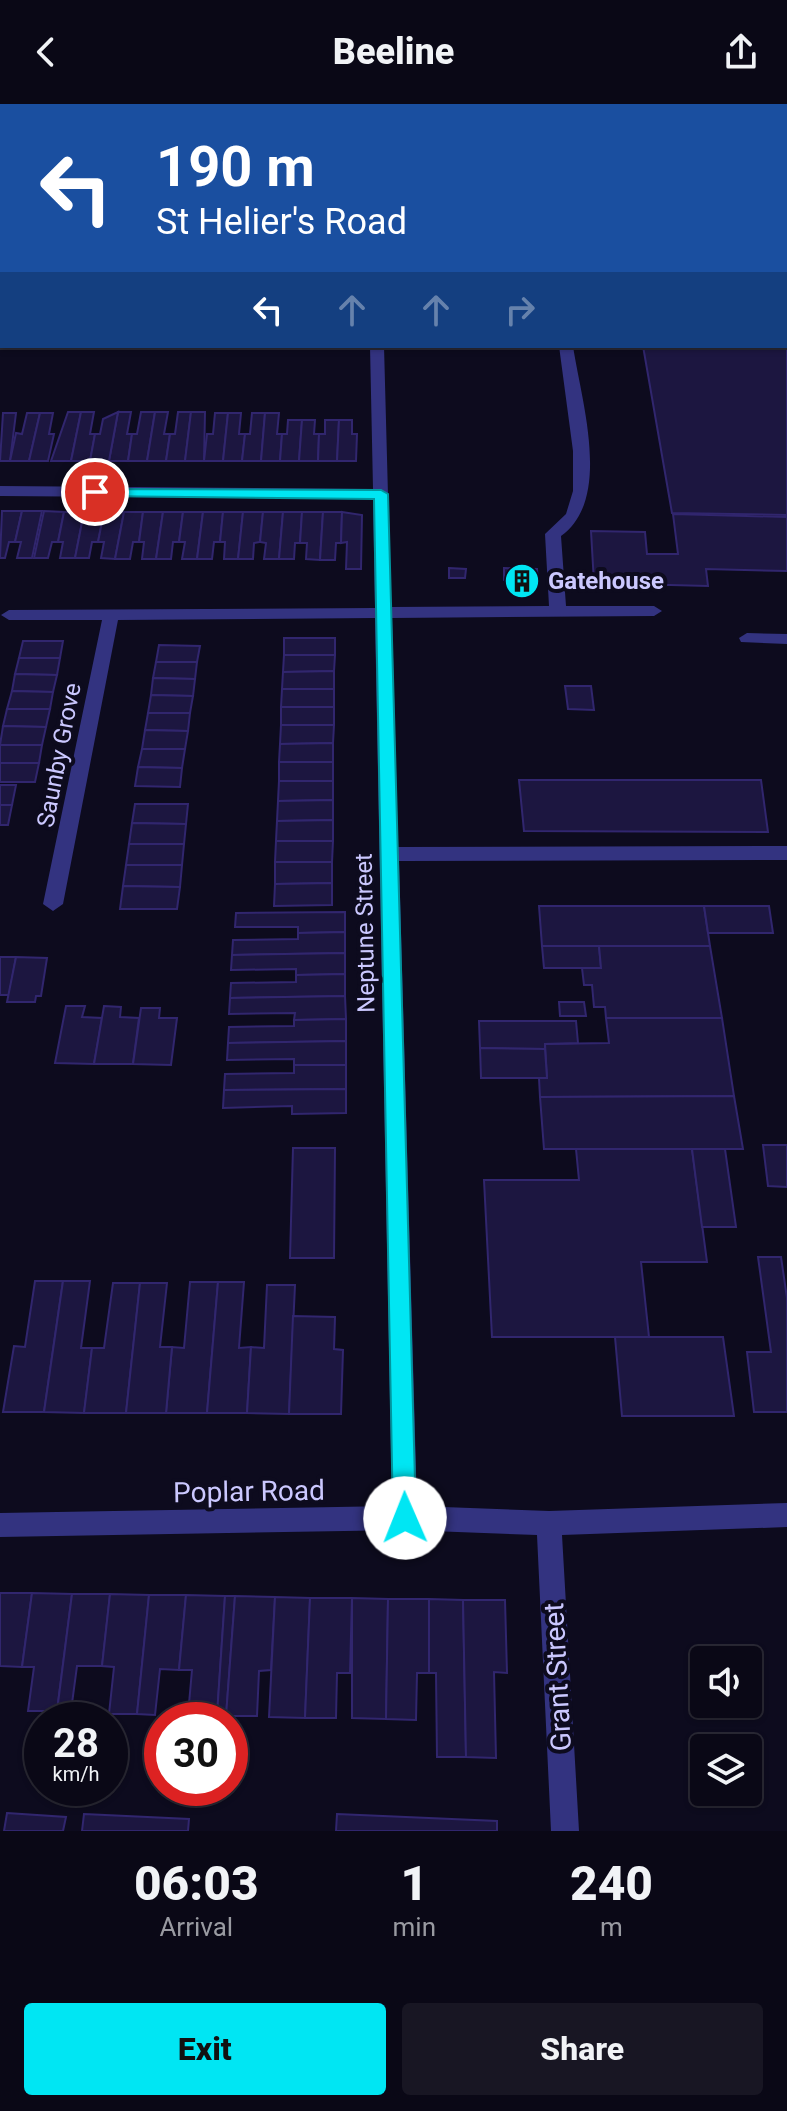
<!DOCTYPE html>
<style>
body{margin:0;font-family:Roboto,sans-serif;background:#181623;color:#f1f3f6;height:100vh;display:flex;flex-direction:column;font-size:30px;white-space:nowrap}
*{box-sizing:border-box;margin:0}
p{font-size:26px;color:#999aa1}
.icon{flex:none;width:44px;height:44px;fill:none;stroke:currentColor;stroke-width:2;stroke-linecap:round;stroke-linejoin:round}
.map{position:relative;height:1727px;overflow:hidden}
.sheet{display:flex;flex-direction:column;background:#0a0816;flex:1}
.sheet>*{flex:none}
.banner{position:absolute;left:0px;top:0px;width:788px;height:244px;box-shadow:0 2px 6px #0004,0 0 0 2px #2a2935;background:#1a4fa0;color:#fff;overflow:hidden}
.fabs{position:absolute;left:690px;top:1542px;display:grid;gap:16px}
.fabs a{display:grid;place-items:center;width:72px;height:72px;border-radius:8px;background:#0a0816;box-shadow:0 2px 6px #0004,0 0 0 2px #2a2935;font-size:40px}
.speed{position:absolute;left:24px;top:1598px;display:flex;gap:16px;font-size:40px;font-weight:700;text-align:center}
.speed>*{display:grid;place-content:center;width:104px;height:104px;border-radius:50%;background:#0a0816;box-shadow:0 2px 6px #0004,0 0 0 2px #2a2935;line-height:1}
.speed small{font-size:20px;font-weight:400}
.speed .limit{border:12px solid #d22;background:#fff;color:#111}
.pin{position:absolute;display:grid;place-items:center;width:68px;height:68px;color:#fff;margin:-34px;border:4px solid #fff;border-radius:50%;box-shadow:0 2px 8px #0007}
.me{position:absolute;width:88px;margin:-44px;rotate:359deg;stroke-linejoin:round;filter:drop-shadow(0 0 6px #0008)}
.turn{display:flex;align-items:center;gap:28px;height:168px;padding:0 24px;font-size:36px}
.turn .icon{width:104px;height:104px;stroke-width:2.5}
.turn b{display:block;font-size:56px;line-height:68px}
.lanes{display:flex;align-items:center;height:76px;padding:0 24px;background:#0003;justify-content:center;gap:40px;direction:ltr}
.lanes .off{opacity:.35}
.eta{display:flex;justify-content:space-evenly;align-items:center;height:136px;text-align:center}
.eta b{font-size:48px;font-weight:800;line-height:56px}
.button{display:flex;gap:16px;margin-top:auto;padding:16px 24px}
.button a{flex:1;height:92px;border-radius:8px;background:#00e6f3;color:#111;font-size:32px;font-weight:800;line-height:92px;text-align:center}
.button a+a{background:#181623;color:#f1f3f6}
header{display:flex;justify-content:space-between;align-items:center;height:104px;padding:0 24px;background:#0a0816;font-size:36px;font-weight:800}
.map>svg:first-child{display:block}
.building{fill:#1c1640;stroke:#31266e;stroke-width:2}
.lines{fill:none;stroke-linecap:round;stroke-linejoin:round}
.minor{fill:#333380;fill-rule:evenodd}
.route{fill:#00e6f3;stroke:#00969e;stroke-width:2}
.labels{text-anchor:middle;stroke-width:8;stroke-linejoin:round;paint-order:stroke}
.poi-label{font-size:24px;font-weight:bold;fill:#cbc8ff;stroke:#0d0b1e;text-anchor:start}
.street-label{font-size:24px;fill:#cbc8ff;stroke:#0d0b1e}
.near-street-label{font-size:28px;fill:#cbc8ff;stroke:#0d0b1e}
</style>
<header><svg class="icon" aria-label="back" viewBox="0 0 24 24"><path d="M15 5l-7 7 7 7"/></svg>Beeline<svg class="icon" aria-label="share" viewBox="0 0 24 24"><path d="M12 15V3M7 8l5-5 5 5M5 13v7h14v-7"/></svg></header>
<div class="map">
<svg width="787" height="1727" viewBox="0 0 787 1727">
<rect width="100%" height="100%" fill="#0d0b1e"/>
<!-- building -->
<g class="building">
<path d="M 787,207 L 787,411 L 672,409 L 643,242 L 786,242 Z"/>
<path d="M 68,308 L 81,308 L 71,357 L 51,357 Z"/>
<path d="M 81,308 L 94,308 L 90,330 L 95,330 L 90,357 L 71,357 Z"/>
<path d="M 118,308 L 131,308 L 127,330 L 132,330 L 128,357 L 109,357 Z"/>
<path d="M 118,308 L 109,357 L 90,357 L 95,330 L 100,330 L 103,315 Z"/>
<path d="M 141,308 L 155,308 L 147,357 L 128,357 L 132,330 L 137,330 Z"/>
<path d="M 155,308 L 168,308 L 164,330 L 170,330 L 166,357 L 147,357 Z"/>
<path d="M 178,308 L 191,308 L 185,357 L 166,357 L 170,330 L 175,330 Z"/>
<path d="M 191,308 L 205,308 L 204,357 L 185,357 Z"/>
<path d="M 3,309 L 16,309 L 10,357 L 0,357 Z"/>
<path d="M 27,309 L 40,309 L 29,357 L 10,357 L 16,329 L 22,330 Z"/>
<path d="M 40,309 L 53,309 L 49,330 L 54,330 L 48,357 L 29,357 Z"/>
<path d="M 215,309 L 228,309 L 223,357 L 204,357 L 207,330 L 213,330 Z"/>
<path d="M 228,309 L 241,309 L 239,330 L 245,330 L 242,357 L 223,357 Z"/>
<path d="M 252,309 L 265,309 L 261,357 L 242,357 L 245,330 L 250,330 Z"/>
<path d="M 265,309 L 279,309 L 277,330 L 282,330 L 280,357 L 261,357 Z"/>
<path d="M 288,316 L 302,316 L 299,357 L 280,357 L 282,330 L 287,330 Z"/>
<path d="M 302,316 L 315,316 L 314,330 L 319,330 L 318,357 L 299,357 Z"/>
<path d="M 325,316 L 339,316 L 337,357 L 318,357 L 319,330 L 325,330 Z"/>
<path d="M 339,316 L 352,316 L 352,330 L 357,330 L 356,357 L 337,357 Z"/>
<path d="M 2,407 L 22,407 L 15,438 L 9,438 L 5,454 L 0,454 Z"/>
<path d="M 22,407 L 42,407 L 32,454 L 17,454 L 21,438 L 15,438 Z"/>
<path d="M 44,407 L 64,408 L 58,438 L 52,438 L 48,454 L 34,454 Z"/>
<path d="M 64,408 L 84,408 L 75,454 L 60,454 L 63,438 L 58,438 Z"/>
<path d="M 84,408 L 104,408 L 98,438 L 92,438 L 89,454 L 75,454 Z"/>
<path d="M 104,408 L 124,408 L 115,455 L 101,454 L 104,438 L 98,438 Z"/>
<path d="M 124,408 L 143,408 L 139,438 L 133,438 L 130,455 L 115,455 Z"/>
<path d="M 143,408 L 163,408 L 156,455 L 142,455 L 144,438 L 139,438 Z"/>
<path d="M 163,408 L 183,408 L 179,438 L 173,438 L 171,455 L 156,455 Z"/>
<path d="M 183,408 L 203,408 L 197,455 L 182,455 L 185,438 L 179,438 Z"/>
<path d="M 203,408 L 223,408 L 220,438 L 214,438 L 212,455 L 197,455 Z"/>
<path d="M 223,408 L 243,408 L 238,455 L 224,455 L 225,438 L 220,438 Z"/>
<path d="M 243,408 L 263,408 L 260,438 L 254,439 L 253,455 L 238,455 Z"/>
<path d="M 263,408 L 283,408 L 279,455 L 264,455 L 266,439 L 260,438 Z"/>
<path d="M 283,408 L 302,408 L 300,439 L 295,439 L 294,455 L 279,455 Z"/>
<path d="M 302,408 L 323,408 L 320,456 L 306,455 L 307,439 L 300,439 Z"/>
<path d="M 323,408 L 342,408 L 341,439 L 336,439 L 335,456 L 320,456 Z"/>
<path d="M 342,408 L 362,411 L 361,465 L 346,465 L 347,438 L 341,439 Z"/>
<path d="M 673,410 L 787,413 L 787,467 L 706,465 L 708,482 L 594,479 L 591,427 L 645,428 L 647,450 L 678,450 Z"/>
<path d="M 449,464 L 466,465 L 465,474 L 449,474 Z"/>
<path d="M 504,464 L 537,465 L 538,479 L 525,489 L 504,476 Z"/>
<rect x="284" y="534" width="51" height="17"/>
<path d="M 23,537 L 63,537 L 60,554 L 19,554 Z"/>
<path d="M 159,541 L 200,542 L 197,558 L 156,558 Z"/>
<path d="M 284,551 L 335,551 L 334,567 L 283,568 Z"/>
<path d="M 19,554 L 60,554 L 57,571 L 15,570 Z"/>
<path d="M 156,558 L 197,558 L 195,575 L 153,574 Z"/>
<path d="M 334,567 L 334,585 L 282,585 L 283,568 Z"/>
<path d="M 15,570 L 57,571 L 53,588 L 12,587 Z"/>
<path d="M 153,574 L 195,575 L 193,592 L 151,591 Z"/>
<path d="M 565,582 L 591,582 L 594,606 L 568,605 Z"/>
<path d="M 282,585 L 334,585 L 334,603 L 281,603 Z"/>
<path d="M 12,587 L 53,588 L 50,605 L 7,605 Z"/>
<path d="M 151,591 L 193,592 L 190,609 L 148,609 Z"/>
<rect x="281" y="603" width="53" height="18"/>
<path d="M 7,605 L 50,605 L 46,623 L 3,622 Z"/>
<path d="M 148,609 L 190,609 L 188,627 L 145,626 Z"/>
<path d="M 281,621 L 334,621 L 333,639 L 280,640 Z"/>
<path d="M 3,622 L 46,623 L 42,641 L 0,641 Z"/>
<path d="M 145,626 L 188,627 L 185,645 L 142,645 Z"/>
<path d="M 333,639 L 333,658 L 279,658 L 280,640 Z"/>
<path d="M 0,641 L 42,641 L 39,659 L 0,659 Z"/>
<path d="M 142,645 L 185,645 L 182,664 L 138,663 Z"/>
<rect x="279" y="658" width="54" height="19"/>
<path d="M 0,659 L 39,659 L 35,678 L 0,678 Z"/>
<path d="M 138,663 L 182,664 L 180,683 L 135,682 Z"/>
<path d="M 519,676 L 761,676 L 768,728 L 524,727 Z"/>
<path d="M 279,677 L 333,677 L 333,696 L 278,697 Z"/>
<path d="M 0,681 L 16,681 L 12,701 L 0,701 Z"/>
<path d="M 333,696 L 333,716 L 277,717 L 278,697 Z"/>
<path d="M 135,700 L 188,700 L 186,720 L 132,719 Z"/>
<path d="M 0,701 L 12,701 L 8,721 L 0,721 Z"/>
<path d="M 333,716 L 333,737 L 276,737 L 277,717 Z"/>
<path d="M 132,719 L 186,720 L 184,740 L 129,740 Z"/>
<path d="M 276,737 L 333,737 L 332,758 L 275,758 Z"/>
<path d="M 129,740 L 184,740 L 182,761 L 126,761 Z"/>
<path d="M 275,758 L 332,758 L 332,779 L 275,780 Z"/>
<path d="M 126,761 L 182,761 L 180,783 L 123,782 Z"/>
<path d="M 332,779 L 332,801 L 274,802 L 275,780 Z"/>
<path d="M 123,782 L 180,783 L 177,805 L 120,805 Z"/>
<path d="M 539,802 L 704,802 L 710,842 L 542,842 Z"/>
<path d="M 704,802 L 769,802 L 773,829 L 708,829 Z"/>
<path d="M 345,808 L 345,828 L 298,829 L 298,823 L 235,823 L 236,809 Z"/>
<path d="M 345,828 L 345,849 L 232,851 L 233,836 L 298,835 L 298,829 Z"/>
<path d="M 542,842 L 599,842 L 601,864 L 544,864 Z"/>
<path d="M 599,842 L 710,842 L 722,914 L 606,914 L 605,903 L 594,903 L 592,881 L 584,881 L 582,864 L 601,864 Z"/>
<path d="M 345,849 L 345,870 L 296,871 L 296,865 L 231,866 L 232,851 Z"/>
<path d="M 0,853 L 16,853 L 9,891 L 0,891 Z"/>
<path d="M 16,853 L 47,854 L 41,892 L 36,892 L 35,898 L 7,898 Z"/>
<path d="M 345,870 L 345,892 L 230,894 L 231,879 L 296,878 L 296,871 Z"/>
<path d="M 345,892 L 346,915 L 294,916 L 295,909 L 229,910 L 230,894 Z"/>
<path d="M 559,898 L 584,898 L 586,912 L 560,912 Z"/>
<path d="M 66,902 L 85,902 L 82,913 L 102,914 L 94,960 L 55,959 Z"/>
<path d="M 104,902 L 121,903 L 120,913 L 139,914 L 133,960 L 94,960 Z"/>
<path d="M 141,904 L 160,904 L 159,914 L 177,914 L 171,961 L 133,960 Z"/>
<path d="M 606,914 L 722,914 L 734,992 L 540,993 L 539,974 L 547,974 L 545,940 L 609,939 Z"/>
<path d="M 346,915 L 346,937 L 228,939 L 229,923 L 294,922 L 294,916 Z"/>
<path d="M 479,917 L 576,917 L 578,939 L 545,940 L 545,945 L 480,944 Z"/>
<path d="M 346,937 L 346,961 L 294,961 L 294,955 L 227,956 L 228,939 Z"/>
<path d="M 480,944 L 545,945 L 547,974 L 481,974 Z"/>
<path d="M 294,961 L 346,961 L 346,985 L 224,986 L 225,970 L 294,969 Z"/>
<path d="M 346,985 L 346,1009 L 292,1010 L 292,1002 L 223,1004 L 224,986 Z"/>
<path d="M 734,992 L 743,1045 L 544,1045 L 540,993 Z"/>
<path d="M 763,1041 L 787,1041 L 787,1083 L 768,1082 Z"/>
<path d="M 293,1044 L 335,1044 L 334,1154 L 290,1154 Z"/>
<path d="M 576,1045 L 692,1045 L 707,1158 L 641,1158 L 649,1233 L 492,1233 L 484,1076 L 579,1076 Z"/>
<path d="M 692,1045 L 725,1045 L 736,1123 L 702,1123 Z"/>
<path d="M 758,1153 L 781,1153 L 787,1194 L 787,1308 L 754,1308 L 747,1248 L 771,1248 Z"/>
<path d="M 35,1177 L 63,1177 L 44,1308 L 3,1308 L 14,1242 L 25,1243 Z"/>
<path d="M 63,1177 L 90,1177 L 81,1244 L 92,1244 L 84,1309 L 44,1308 Z"/>
<path d="M 190,1178 L 218,1178 L 207,1309 L 166,1309 L 172,1243 L 184,1244 Z"/>
<path d="M 218,1178 L 244,1178 L 239,1244 L 251,1243 L 247,1309 L 207,1309 Z"/>
<path d="M 113,1179 L 140,1179 L 126,1309 L 84,1309 L 92,1244 L 104,1244 Z"/>
<path d="M 140,1179 L 167,1179 L 160,1243 L 172,1243 L 166,1309 L 126,1309 Z"/>
<path d="M 267,1181 L 295,1181 L 289,1310 L 247,1309 L 251,1243 L 264,1244 Z"/>
<path d="M 293,1212 L 335,1213 L 334,1245 L 343,1246 L 341,1310 L 289,1310 Z"/>
<path d="M 615,1233 L 723,1233 L 734,1312 L 622,1312 Z"/>
<path d="M 0,1489 L 32,1489 L 22,1563 L 0,1562 Z"/>
<path d="M 32,1489 L 72,1490 L 57,1607 L 28,1607 L 34,1563 L 22,1563 Z"/>
<path d="M 72,1490 L 110,1490 L 102,1562 L 77,1562 L 71,1607 L 57,1607 Z"/>
<path d="M 110,1490 L 149,1491 L 137,1610 L 109,1610 L 114,1563 L 102,1562 Z"/>
<path d="M 149,1491 L 186,1491 L 179,1566 L 160,1565 L 155,1611 L 137,1610 Z"/>
<path d="M 186,1491 L 225,1492 L 217,1611 L 188,1611 L 192,1566 L 179,1566 Z"/>
<path d="M 225,1492 L 235,1492 L 226,1612 L 217,1611 Z"/>
<path d="M 235,1492 L 275,1493 L 271,1566 L 259,1567 L 257,1612 L 226,1612 Z"/>
<path d="M 275,1493 L 310,1494 L 305,1614 L 269,1613 Z"/>
<path d="M 310,1494 L 352,1494 L 350,1569 L 337,1569 L 336,1614 L 305,1614 Z"/>
<path d="M 352,1494 L 388,1495 L 386,1615 L 352,1614 Z"/>
<path d="M 388,1495 L 429,1495 L 429,1569 L 417,1569 L 416,1616 L 386,1615 Z"/>
<path d="M 429,1495 L 463,1496 L 466,1653 L 437,1653 L 436,1569 L 429,1569 Z"/>
<path d="M 463,1496 L 505,1496 L 507,1569 L 494,1568 L 496,1654 L 466,1653 Z"/>
<path d="M 7,1709 L 66,1713 L 63,1727 L 4,1727 Z"/>
<path d="M 84,1710 L 189,1715 L 188,1727 L 82,1727 Z"/>
<path d="M 337,1710 L 497,1717 L 497,1727 L 336,1727 Z"/>
</g>
<g class="lines">
<!-- minor -->
<g class="minor">
<rect x="0" y="194" width="2" height="8"/>
<path d="M 370,242 L 384,242 L 391,503 L 549,502 L 545,430 L 566,410 L 573,387 L 573,347 L 559,242 L 573,242 C 581,296 613,395 561,432 L 566,502 L 654,502 L 662,507 L 654,512 L 392,514 L 398,743 L 787,742 L 787,756 L 399,757 L 417,1402 L 549,1407 L 787,1399 L 787,1423 L 562,1431 L 579,1727 L 551,1727 L 537,1431 L 405,1426 L 0,1433 L 0,1409 L 392,1402 L 375,514 L 118,516 L 63,800 L 53,807 L 43,800 L 102,516 L 9,516 L 1,511 L 9,506 L 375,504 L 373,395 L 0,392 L 0,382 L 373,385 Z"/>
<path d="M 747,529 L 787,530 L 787,540 L 741,538 L 739,534 Z"/>
</g>
</g>
<!-- route -->
<path class="route" d="M 90,385 L 381,386 L 388,390 L 416,1414 L 413,1422 L 405,1426 L 397,1422 L 393,1414 L 374,395 L 95,392 L 88,388 Z"/>
<!-- icons -->
<defs>
<g id="building-disc" transform="scale(1.8)"><circle r="9.5" fill="#00e6f3" stroke="#0d0b1e"/><path d="M-4-6H4V6H1V3H-1V6H-4ZM-2.5-4.3h1.7v1.8h-1.7ZM.8-4.3h1.7v1.8H.8ZM-2.5-1h1.7V.8h-1.7ZM.8-1h1.7V.8H.8Z" fill="#111"/></g>
</defs>
<g fill-rule="evenodd">
<use href="#building-disc" x="522" y="477"/>
</g>
<g class="labels">
<!-- poi labels -->
<g class="poi-label">
<text x="548" y="485">Gatehouse</text>
</g>
<!-- street labels -->
<g class="street-label">
<text transform="translate(59 651) rotate(-79)" y="8">Saunby Grove</text>
<text transform="translate(365 829) rotate(-91)" y="8">Neptune Street</text>
</g>
<!-- near-street labels -->
<g class="near-street-label">
<text transform="translate(249 1387) rotate(-1)" y="10">Poplar Road</text>
<text transform="translate(557 1573) rotate(-93)" y="10">Grant Street</text>
</g>
</g>
</svg>
<div class="fabs">
<a><svg class="icon" aria-label="sound" viewBox="0 0 24 24"><path d="M4 9h4l5-4v14l-5-4H4zM17 9q2 3 0 6"/></svg></a>
<a><svg class="icon" aria-label="layers" viewBox="0 0 24 24"><path d="M12 4l9 5-9 5-9-5zM3 14l9 5 9-5"/></svg></a>
</div>
<div class="speed"><div>28<small>km/h</small></div><div class="limit">30</div></div>
<div class="pin" style="left:95px;top:388px;background:#d93025"><svg class="icon" aria-label="arrive" viewBox="0 0 24 24"><path d="M6 21V4h12l-3 4 3 4H6"/></svg></div>
<svg class="me" style="left:405px;top:1414px" viewBox="-20 -20 40 40"><circle r="19" fill="#fff"/><path d="M0-13L10 11 0 6-10 11z" fill="#00e6f3"/></svg>
<div class="banner">
<div class="turn"><svg class="icon" aria-label="left" viewBox="0 0 24 24"><path d="M17 20v-9H6M10 6l-5 5 5 5"/></svg><div><b>190 m</b>St Helier's Road</div></div>
<div class="lanes"><svg class="icon" aria-label="left" viewBox="0 0 24 24"><path d="M17 20v-9H6M10 6l-5 5 5 5"/></svg><svg class="icon off" aria-label="ahead" viewBox="0 0 24 24"><path d="M12 20V5M6 11l6-6 6 6"/></svg><svg class="icon off" aria-label="ahead" viewBox="0 0 24 24"><path d="M12 20V5M6 11l6-6 6 6"/></svg><svg class="icon off" aria-label="right" viewBox="0 0 24 24"><path d="M7 20v-9h11M14 6l5 5-5 5"/></svg></div>
</div>
</div>
<section class="sheet">
<div class="eta">
<div><b>06:03</b><p>Arrival</p></div>
<div><b>1</b><p>min</p></div>
<div><b>240</b><p>m</p></div>
</div>
<div class="button"><a>Exit</a><a>Share</a></div>
</section>
